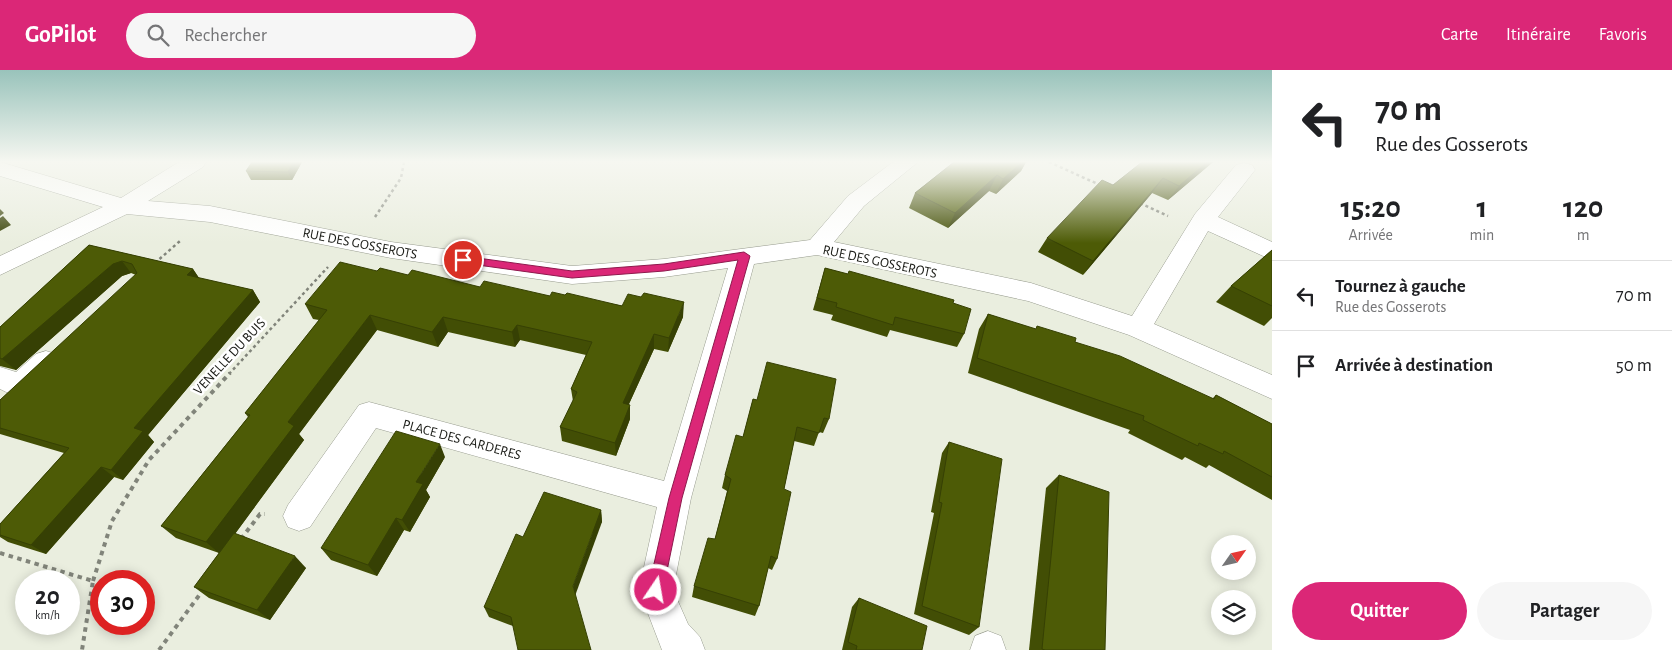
<!DOCTYPE html>
<html lang="fr">
<meta charset="utf-8">
<style>
body{margin:0;font-family:"Alegreya Sans",sans-serif;background:#f6f6f6;color:#202124;height:100vh;display:flex;flex-direction:column;font-size:19px;white-space:nowrap}
*{box-sizing:border-box;margin:0}
p{font-size:16px;color:#757577}
.icon{flex:none;width:28px;height:28px;fill:none;stroke:currentColor;stroke-width:2;stroke-linecap:round;stroke-linejoin:round}
.map{position:relative;flex:1;overflow:hidden}
.panel{display:flex;flex-direction:column;background:#fff;width:400px}
.panel>*{flex:none}
.guide{background:#fff;color:#202124;overflow:hidden}
.needle{width:32px;rotate:56deg}
.buttons{position:absolute;left:1211px;top:465px;display:grid;gap:10px}
.buttons a{display:grid;place-items:center;width:45px;height:45px;border-radius:50%;background:#fff;box-shadow:0 2px 12px #0003;font-size:25px}
.speed{position:absolute;left:15px;top:500px;display:flex;gap:10px;font-size:25px;font-weight:700;text-align:center}
.speed>*{display:grid;place-content:center;width:65px;height:65px;border-radius:50%;background:#fff;box-shadow:0 2px 12px #0003;line-height:1}
.speed small{font-size:12px;font-weight:400}
.speed .limit{border:8px solid #d22;background:#fff;color:#111}
.pin{position:absolute;display:grid;place-items:center;width:42px;height:42px;color:#fff;margin:-21px;border:2px solid #fff;border-radius:50%;box-shadow:0 1px 5px #0007}
.me{position:absolute;width:55px;margin:-28px;rotate:12deg;stroke-linejoin:round;filter:drop-shadow(0 0 4px #0008)}
.turn{display:flex;align-items:center;gap:18px;height:105px;padding:0 20px;font-size:22px}
.turn .icon{width:65px;height:65px;stroke-width:2.5}
.turn b{display:block;font-size:35px;line-height:42px}
.eta{display:flex;justify-content:space-evenly;align-items:center;height:85px;text-align:center}
.eta b{font-size:30px;font-weight:700;line-height:35px}
.action{display:flex;gap:10px;margin-top:auto;padding:10px 20px}
.action a{flex:1;height:58px;border-radius:30px;background:#db2777;color:#fff;font-size:20px;font-weight:700;line-height:58px;text-align:center}
.action a+a{background:#f6f6f6;color:#202124}
ul{padding:0;list-style:none}
li{display:flex;align-items:center;gap:15px;height:70px;padding:0 20px;border-top:1px solid #e0e0e0}
li div{flex:1}
li b{display:block;font-size:19px}
li em{font-style:normal}
header{display:flex;align-items:center;gap:30px;box-sizing:border-box;height:70px;padding:0 25px;background:#db2777;color:#fff}
header strong{font-size:24px}
nav{display:flex;gap:28px;margin-inline-start:auto;font-size:18px}
.search{width:350px;height:45px;background:#f6f6f6;display:flex;align-items:center;gap:12px;box-sizing:border-box;padding:0 18px;border-radius:28px;color:#757577;font-size:19px}
main{display:flex;flex:1;min-height:0}
.map>svg:first-child{display:block}
.lines{fill:none;stroke-linecap:round;stroke-linejoin:round}
.street-casing{stroke:#989c8f;stroke-width:1}
.path-far1{stroke:#81847a;stroke-width:2.5;stroke-dasharray:3 3;stroke-linecap:butt}
.path{stroke:#81847a;stroke-width:4;stroke-dasharray:4.5 4.5;stroke-linecap:butt}
.street{fill:#fff;fill-rule:evenodd}
.wall{fill:#424e05}
.shaded-wall{fill:#364004}
.building{fill:#4d5b06;stroke:#364004}
.route{fill:#db2777;stroke:#8e194d}
.labels{text-anchor:middle;stroke-width:5;stroke-linejoin:round;paint-order:stroke}
.street-label{font-size:14px;fill:#1b1c17;stroke:#fff}
</style>
<header>
<strong>GoPilot</strong>
<div class="search"><svg class="icon" aria-label="search" viewBox="0 0 24 24"><circle cx="10" cy="10" r="6"/><path d="M15 15l6 6"/></svg>Rechercher</div>
<nav><a>Carte</a><a>Itinéraire</a><a>Favoris</a></nav>
</header>
<main>
<div class="map">
<svg width="1272" height="580" viewBox="0 0 1272 580">
<rect width="100%" height="100%" fill="#eaeedf"/>
<g class="lines">
<!-- street casing -->
<g class="street-casing">
<g id="street">
<path d="M 0,92 L 121,128 L 179,92 L 206,92 L 203,97 L 148,131 L 210,136 L 391,172 L 572,196 L 664,189 L 810,170 L 848,126 L 893,92 L 918,92 L 864,136 L 834,172 L 1031,213 L 1132,246 L 1195,144 L 1236,95 L 1244,93 L 1252,95 L 1255,100 L 1218,147 L 1272,172 L 1272,190 L 1208,161 L 1154,254 L 1272,305 L 1272,329 L 1129,265 L 1028,231 L 817,185 L 754,194 L 691,428 L 673,520 L 688,554 L 700,567 L 705,580 L 662,580 L 639,520 L 657,437 L 376,358 L 310,457 L 299,461 L 288,457 L 283,446 L 288,435 L 359,335 L 369,332 L 664,411 L 728,198 L 664,207 L 572,214 L 391,188 L 210,152 L 127,144 L 0,205 L 0,186 L 103,137 L 0,106 Z"/>
<path d="M 46,281 L 56,284 L 60,292 C 54,304 36,324 23,326 C 16,327 6,322 0,319 L 0,297 L 16,302 L 36,284 Z"/>
<path d="M 988,561 L 1001,566 L 1006,580 L 970,580 L 975,566 Z"/>
</g>
</g>
<!-- path-far1 -->
<g class="path-far1">
<path d="M 1049,92 L 1100,115"/>
<path d="M 1140,133 L 1168,146"/>
<path d="M 375,147 L 401,108 L 404,92"/>
<path d="M 155,193 L 180,171"/>
<path d="M 229,304 L 328,197"/>
</g>
<!-- path -->
<g class="path">
<path d="M 241,469 L 260,444 L 265,444"/>
<path d="M 0,483 L 93,511 L 82,580"/>
<path d="M 93,511 L 112,451 L 149,390 L 230,303"/>
<path d="M 159,580 L 203,520"/>
</g>
<!-- street -->
<use href="#street" class="street"/>
</g>
<!-- wall -->
<g class="wall">
<path d="M 302,92 L 292,110 L 251,110 L 246,101 Z"/>
<path d="M 954,92 L 1026,92 L 1021,101 L 996,124 L 989,121 L 948,158 L 909,138 L 915,123 Z"/>
<path d="M 1142,92 L 1213,92 L 1168,130 L 1152,123 L 1083,205 L 1038,182 L 1047,168 Z"/>
<path d="M 89,175 L 193,199 L 199,208 L 253,220 L 260,232 L 148,365 L 154,372 L 123,410 L 114,407 L 46,484 L 8,472 L 0,467 L 0,454 L 64,383 L 0,364 L 0,330 L 136,205 L 131,203 L 122,206 L 16,300 L 0,296 L 0,257 Z"/>
<path d="M 1272,180 L 1272,248 L 1264,256 L 1216,232 L 1231,216 Z"/>
<path d="M 825,198 L 953,233 L 964,264 L 957,277 L 890,260 L 887,267 L 831,250 L 833,245 L 813,240 Z"/>
<path d="M 377,201 L 408,205 L 480,217 L 550,226 L 565,225 L 683,247 L 668,282 L 654,279 L 629,334 L 630,349 L 616,386 L 562,371 L 560,357 L 573,331 L 571,319 L 586,285 L 520,270 L 515,277 L 448,262 L 438,277 L 377,260 L 299,364 L 304,370 L 235,464 L 306,498 L 270,550 L 209,528 L 194,517 L 219,483 L 176,468 L 161,456 L 248,347 L 245,343 L 319,250 L 313,249 L 305,234 Z"/>
<path d="M 988,244 L 1075,272 L 1212,329 L 1216,325 L 1272,354 L 1272,430 L 1209,395 L 1206,398 L 1185,387 L 1182,390 L 1128,363 L 1130,360 L 968,303 L 979,259 Z"/>
<path d="M 753,329 L 829,349 L 823,363 L 819,362 L 814,376 L 794,371 L 784,419 L 777,489 L 772,500 L 768,498 L 759,536 L 755,546 L 692,527 L 694,516 L 715,469 L 727,421 L 722,418 L 725,405 L 743,367 Z"/>
<path d="M 949,372 L 979,557 L 969,565 L 914,544 L 934,443 L 931,442 L 942,383 Z"/>
<path d="M 445,387 L 426,420 L 430,427 L 410,462 L 404,460 L 377,506 L 331,490 L 321,478 Z"/>
<path d="M 1059,405 L 1105,580 L 1029,580 L 1046,418 Z"/>
<path d="M 601,440 L 602,452 L 513,556 L 489,547 L 484,537 L 523,467 Z"/>
<path d="M 859,528 L 922,580 L 842,580 L 852,537 Z"/>
</g>
<!-- shaded-wall -->
<g class="shaded-wall">
<path d="M 293,92 L 302,92 L 292,110 L 288,102 Z"/>
<path d="M 1022,92 L 1026,92 L 1021,101 L 996,124 L 1003,109 Z"/>
<path d="M 1207,92 L 1213,92 L 1168,130 L 1179,116 Z"/>
<path d="M 997,105 L 989,121 L 948,158 L 955,143 Z"/>
<path d="M 1163,108 L 1152,123 L 1083,205 L 1093,191 Z"/>
<path d="M 0,139 L 4,143 L 0,146 Z"/>
<path d="M 3,146 L 11,155 L 0,161 L 0,148 Z"/>
<path d="M 122,191 L 131,203 L 122,206 L 16,300 L 2,289 L 113,194 Z"/>
<path d="M 193,199 L 201,211 L 187,205 Z"/>
<path d="M 253,220 L 260,232 L 148,365 L 154,372 L 123,410 L 111,400 L 134,358 Z"/>
<path d="M 684,232 L 683,247 L 668,282 L 669,268 Z"/>
<path d="M 370,245 L 377,260 L 299,364 L 304,370 L 220,484 L 206,472 L 288,352 Z"/>
<path d="M 443,247 L 448,262 L 438,277 L 432,262 Z"/>
<path d="M 517,255 L 520,270 L 515,277 L 512,262 Z"/>
<path d="M 654,264 L 654,279 L 623,347 L 623,333 Z"/>
<path d="M 630,335 L 630,349 L 616,386 L 615,373 Z"/>
<path d="M 440,374 L 445,387 L 426,420 L 430,427 L 410,462 L 402,450 L 416,412 Z"/>
<path d="M 101,397 L 114,407 L 46,484 L 31,475 Z"/>
<path d="M 601,440 L 602,452 L 575,526 L 573,516 Z"/>
<path d="M 396,448 L 404,460 L 377,506 L 368,495 Z"/>
<path d="M 295,486 L 306,498 L 270,550 L 257,540 Z"/>
</g>
<!-- building -->
<g class="building">
<path d="M 252,92 L 293,92 L 288,102 L 246,101 Z"/>
<path d="M 954,92 L 1022,92 L 1003,109 L 997,105 L 955,143 L 915,123 Z"/>
<path d="M 1142,92 L 1207,92 L 1179,116 L 1163,108 L 1093,191 L 1047,168 L 1102,110 L 1113,115 Z"/>
<path d="M 89,175 L 193,199 L 187,205 L 253,220 L 134,358 L 143,361 L 111,400 L 101,397 L 31,475 L 0,465 L 0,454 L 69,378 L 0,358 L 0,330 L 137,203 L 132,194 L 122,191 L 113,194 L 2,289 L 0,288 L 0,257 Z"/>
<path d="M 1272,180 L 1272,236 L 1231,216 Z"/>
<path d="M 340,192 L 377,201 L 380,198 L 408,205 L 412,200 L 480,217 L 484,211 L 550,226 L 552,222 L 565,225 L 567,223 L 622,236 L 628,224 L 641,227 L 644,223 L 684,232 L 669,268 L 654,264 L 623,333 L 630,335 L 615,373 L 560,357 L 577,322 L 571,319 L 592,272 L 517,255 L 512,262 L 443,247 L 432,262 L 370,245 L 288,352 L 294,356 L 206,472 L 161,456 L 250,345 L 245,343 L 327,240 L 305,234 Z"/>
<path d="M 825,198 L 848,204 L 849,201 L 954,230 L 953,233 L 971,239 L 964,264 L 895,247 L 893,255 L 836,237 L 837,233 L 817,228 Z"/>
<path d="M 988,244 L 1036,259 L 1037,256 L 1076,268 L 1075,272 L 1120,286 L 1214,329 L 1216,325 L 1272,354 L 1272,407 L 1224,381 L 1223,384 L 1199,373 L 1198,376 L 1143,350 L 1144,346 L 977,288 Z"/>
<path d="M 767,292 L 836,309 L 829,349 L 824,348 L 819,363 L 797,357 L 784,419 L 791,422 L 777,489 L 771,486 L 759,536 L 694,516 L 708,468 L 715,469 L 731,409 L 725,405 L 736,365 L 743,367 L 753,329 L 757,330 Z"/>
<path d="M 396,361 L 440,374 L 416,412 L 423,414 L 402,450 L 396,448 L 368,495 L 321,478 Z"/>
<path d="M 949,372 L 1002,389 L 979,557 L 922,536 L 942,433 L 939,432 Z"/>
<path d="M 1059,405 L 1109,422 L 1105,580 L 1045,580 L 1042,579 Z"/>
<path d="M 544,422 L 601,440 L 573,516 L 591,580 L 518,580 L 511,547 L 484,537 L 516,464 L 523,467 Z"/>
<path d="M 234,463 L 295,486 L 257,540 L 194,517 Z"/>
<path d="M 859,528 L 927,556 L 922,580 L 856,580 L 857,576 L 848,572 Z"/>
</g>
<!-- sky -->
<linearGradient id="sky" x2="0" y2="1"><stop stop-color="#99c3bb"/><stop offset="0.53" stop-color="#f6f7f1"/><stop offset="1" stop-color="#f6f7f1" stop-opacity="0"/></linearGradient>
<rect width="1272" height="173" fill="url(#sky)"/>
<!-- route -->
<path class="route" d="M 744,182 L 750,186 L 682,428 L 663,520 L 661,525 L 656,527 L 651,525 L 648,520 L 669,428 L 738,190 L 664,201 L 572,208 L 463,193 L 458,190 L 463,186 L 572,201 L 664,194 Z"/>
<g class="labels">
<!-- street labels -->
<g class="street-label">
<text transform="translate(360 173) rotate(11)" y="5">RUE DES GOSSEROTS</text>
<text transform="translate(880 191) rotate(12)" y="5">RUE DES GOSSEROTS</text>
<text transform="translate(229 286) rotate(-47)" y="5">VENELLE DU BUIS</text>
<text transform="translate(462 369) rotate(15)" y="5">PLACE DES CARDERES</text>
</g>
</g>
</svg>
<div class="buttons">
<a><svg class="needle" viewBox="-14 -14 28 28"><path d="M0-13l5 13h-10z" fill="#e53935"/><path d="M0 13l5-13h-10z" fill="#757577"/></svg></a>
<a><svg class="icon" aria-label="layers" viewBox="0 0 24 24"><path d="M12 4l9 5-9 5-9-5zM3 14l9 5 9-5"/></svg></a>
</div>
<div class="speed"><div>20<small>km/h</small></div><div class="limit">30</div></div>
<div class="pin" style="left:463px;top:190px;background:#d93025"><svg class="icon" aria-label="arrive" viewBox="0 0 24 24"><path d="M6 21V4h12l-3 4 3 4H6"/></svg></div>
<svg class="me" style="left:656px;top:520px" viewBox="-20 -20 40 40"><circle r="17" fill="#db2777" stroke="#fff" stroke-width="3"/><path d="M0-11L8 9 0 5-8 9z" fill="#fff"/></svg>
</div>
<section class="panel">
<div class="guide">
<div class="turn"><svg class="icon" aria-label="left" viewBox="0 0 24 24"><path d="M17 20v-9H6M10 6l-5 5 5 5"/></svg><div><b>70 m</b>Rue des Gosserots</div></div>
</div>
<div class="eta">
<div><b>15:20</b><p>Arrivée</p></div>
<div><b>1</b><p>min</p></div>
<div><b>120</b><p>m</p></div>
</div>
<ul>
<li><svg class="icon" aria-label="left" viewBox="0 0 24 24"><path d="M17 20v-9H6M10 6l-5 5 5 5"/></svg><div><b>Tournez à gauche</b><p>Rue des Gosserots</p></div><em>70 m</em></li>
<li><svg class="icon" aria-label="arrive" viewBox="0 0 24 24"><path d="M6 21V4h12l-3 4 3 4H6"/></svg><div><b>Arrivée à destination</b></div><em>50 m</em></li>
</ul>
<div class="action"><a>Quitter</a><a>Partager</a></div>
</section>
</main>
